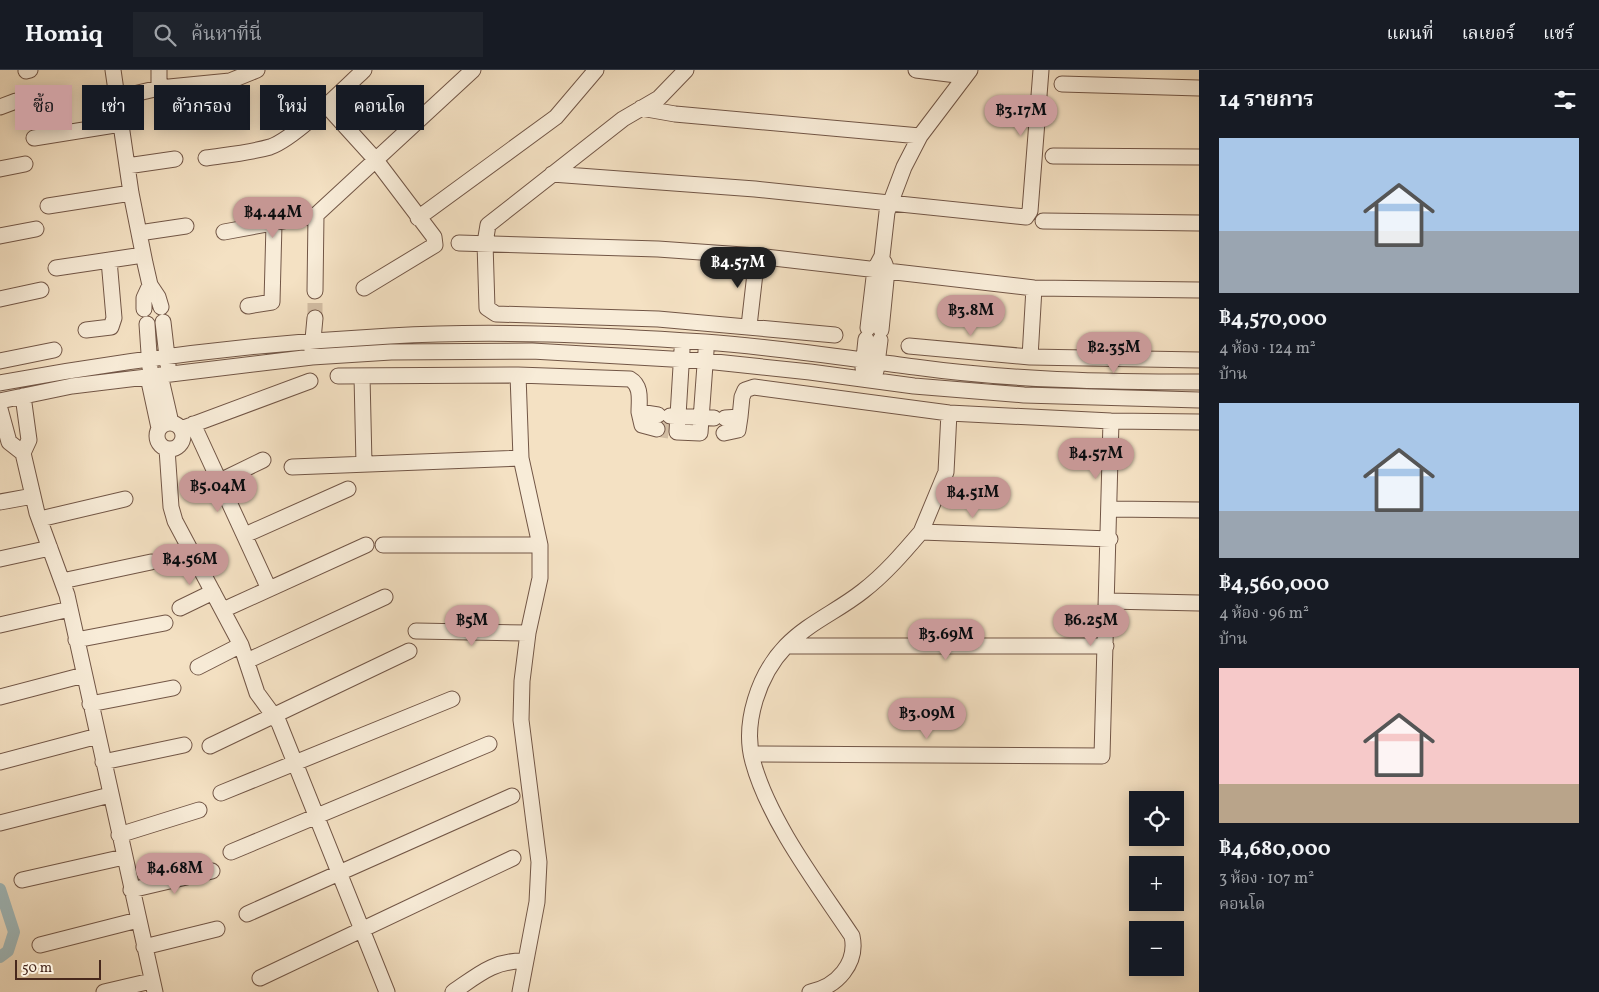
<!DOCTYPE html>
<html lang="th">
<head>
<meta charset="utf-8">
<style>
  body { margin:0; font-family:Vollkorn,"Noto Serif Thai",serif; background:#20242c; color:#f1f3f6; height:100vh; display:flex; flex-direction:column; font-size:19px; white-space:nowrap }
  * { box-sizing:border-box; margin:0 }
  p { font-size:16px; color:#9ea1a6 }
  .icon { flex:none; width:28px; height:28px; fill:none; stroke:currentColor; stroke-width:2; stroke-linecap:round; stroke-linejoin:round }
  .map { position:relative; flex:1; overflow:hidden }
  .details { display:flex; flex-direction:column; background:#171b24; width:400px }
  .details>* { flex:none }
  .guide { position:absolute; left:15px; top:15px; width:475px; height:45px; display:flex; gap:10px }
  .controls { position:absolute; left:1129px; top:721px; display:grid; gap:10px }
  .controls a { display:grid; place-items:center; width:55px; height:55px; border-radius:0px; background:#171b24; box-shadow:0 2px 12px #0003; font-size:25px }
  .scale { position:absolute; left:15px; bottom:12px; width:86px; box-sizing:border-box; padding-left:5px; border:2px solid #47281c; border-top:0; font-size:14px; line-height:18px; white-space:nowrap; color:#47281c; -webkit-text-stroke:4px #f8ecd8; paint-order:stroke }
  .price { position:absolute; translate:-50% -42px; padding:0 11px; border-radius:18px; background:#c59692; color:#111; font-size:16px; line-height:32px; filter:drop-shadow(0 1px 2px #0008) }
  .price::after { content:''; position:absolute; left:50%; top:30px; width:15px; height:11px; margin-left:-8px; background:inherit; clip-path:polygon(0 0,100% 0,50% 100%) }
  .price.on { background:#222; color:#fff }
  ul { padding:0; list-style:none }
  li { display:grid; align-content:center; gap:10px; height:265px; padding:0 20px }
  li span { display:grid; place-items:center; height:155px; border-radius:0px; color:#555 }
  li>.icon { margin-inline-start:auto }
  span .icon { width:90px; height:90px; fill:#fffc; stroke-width:1 }
  li b { font-size:21px }
  h2 { display:flex; justify-content:space-between; align-items:center; height:60px; padding:0 20px; font-size:21px }
  .tag { padding:0 18px; border-radius:0px; background:#171b24; box-shadow:0 2px 12px #0003; font-size:18px; line-height:45px }
  .tag.on { background:#c59692; color:#111 }
  header { display:flex; align-items:center; gap:30px; box-sizing:border-box; height:70px; padding:0 25px; background:#171b24; border-bottom:1px solid #363941 }
  header strong { font-size:24px }
  nav { display:flex; gap:28px; margin-inline-start:auto; font-size:18px }
  .search { width:350px; height:45px; background:#20242c; display:flex; align-items:center; gap:12px; box-sizing:border-box; padding:0 18px; border-radius:0px; color:#9ea1a6; font-size:19px }
  main { display:flex; flex:1; min-height:0 }
  .map>svg:first-child { display:block }
  .lines { fill:none; stroke-linecap:round; stroke-linejoin:round }
  .canal { stroke:#a0bbbe; stroke-width:12 }
  .minor-tunnel { stroke:#d1bca2; stroke-width:15; stroke-dasharray:15 8; stroke-linecap:butt }
  .minor-casing { stroke:#725646; stroke-width:17 }
  .minor { stroke:#f8ecd8; stroke-width:15 }
</style>
</head>
<body>
<header>
<strong>Homiq</strong>
<div class="search"><svg class="icon" aria-label="search" viewBox="0 0 24 24"><circle cx="10" cy="10" r="6"/><path d="M15 15l6 6"/></svg>ค้นหาที่นี่</div>
<nav><a>แผนที่</a><a>เลเยอร์</a><a>แชร์</a></nav>
</header>
<main>
<div class="map">
<svg width="1199" height="922" viewBox="0 0 1199 922">
  <rect width="100%" height="100%" fill="#f4e1c3"/>
  <filter id="stains"><feTurbulence type="fractalNoise" baseFrequency=".004" numOctaves="4"/><feColorMatrix values="0 0 0 0 .2 0 0 0 0 .09 0 0 0 0 .02 0 0 0 .5 -.17"/></filter>
  <radialGradient id="worn" r=".72"><stop offset=".6" stop-color="#630" stop-opacity="0"/><stop offset="1" stop-color="#630" stop-opacity=".3"/></radialGradient>
  <g class="lines">
    <path class="canal" d="M0,819l14,43 -6,19 -8,6"/>
    <path class="minor-tunnel" d="M315,248v-27
      M657,359l12,2"/>
    <g class="minor-casing">
      <path id="minor" d="M113,0l18,123 14,70 5,22 8,12 3,10
        M159,0v18
        M686,0l-27,28 -36,21 -135,106 -3,18 2,65 9,6 162,5 177,16
        M916,0l49,6
        M26,1l4,-1
        M1062,14l137,4
        M117,28l42,-10 71,-7 27,-11
        M326,35l49,54 59,78 1,8 -71,43
        M0,37l16,-6
        M641,38l34,6 245,22
        M34,68l87,-14
        M1053,86l146,1
        M206,88c20,-3 43,-5 64,-11 24,-8 74,-58 94,-77
        M127,96l48,-7
        M0,99l25,-5
        M552,104l203,15 271,28 4,-6 11,-141
        M48,136l83,-13
        M418,148l138,-101 40,-47
        M1043,151l156,2
        M224,162l92,-17
        M139,163l47,-7
        M0,166l36,-7
        M459,173l199,6 99,7 277,32 165,2
        M56,198l87,-13
        M315,221l1,-76 157,-145
        M0,229l41,-9
        M248,236l24,-4 2,-78
        M144,239v-11l6,-13
        M163,252l5,43
        M147,254l3,44
        M749,256l8,-70
        M868,258l7,-59 7,-13 5,-44 17,-45 16,-31 50,-66
        M86,260l25,-3 3,-9 -5,-58
        M881,260l6,-60 -3,-8
        M909,276l121,11 169,3
        M312,280l3,-32
        M682,280l-5,82 23,1 6,-82
        M1030,287l4,-69
        M0,291l54,-11
        M863,298l3,-29
        M876,301l4,-31
        M160,305l11,48
        M338,306l180,-1
        M362,306l2,88
        M148,307l11,51
        M0,313c129,-24 259,-40 390,-47 105,-6 211,-1 315,6 70,5 140,16 210,25 94,13 189,15 284,15
        M0,331l72,-15 240,-29 79,-5 141,-1 174,10 104,11 104,14 110,9 175,5
        M0,339l9,33 14,11 6,-13 -6,-44
        M949,343l-3,59 -25,60 189,7
        M670,346l44,2
        M740,347l2,-20 3,-7 9,-3 195,26 162,8 88,1
        M157 366a13 13 0 1 1 26 0a13 13 0 1 1-26 0Z
        M193,354l76,165
        M181,359l129,-48
        M657,359l-15,-4 -3,-13 19,3
        M724,363l14,-3 2,-13 -15,1
        M167,379l4,58 4,14 66,124 16,48 22,30 108,269
        M23,383l14,60 30,82 88,397
        M292,397l229,-9
        M220,411l43,-21
        M0,432l33,-6
        M1110,439l89,1
        M40,449l85,-20
        M245,465l103,-46
        M383,475h157
        M0,489l50,-11
        M62,511l89,-19
        M1108,531l91,2
        M180,538l33,-16
        M223,540l143,-65
        M0,555l70,-16
        M416,561l112,2
        M76,570l89,-17
        M786,576h320
        M247,591l138,-64
        M198,597l43,-22
        M0,627l84,-22
        M90,634l83,-16
        M210,676l199,-95
        M752,684l350,2 9,-335
        M0,692l98,-26
        M103,692l81,-17
        M221,723l231,-94
        M0,753l110,-28
        M119,765l80,-25
        M231,782l258,-108
        M22,810l102,-23
        M131,820l81,-19
        M247,844l265,-118
        M40,875l98,-25
        M144,877l73,-18
        M260,908l253,-120
        M104,922l47,-11
        M453,922c25,-17 41,-32 72,-31
        M520,922l17,-90 2,-40 -18,-142 1,-39 6,-48 12,-55v-33l-19,-87 -3,-83 112,4c12,7 9,21 9,33
        M810,922c27,-5 48,-29 42,-56 -34,-51 -83,-115 -99,-174 -11,-39 6,-88 33,-116 22,-23 52,-35 77,-55 22,-17 40,-38 58,-59"/>
    </g>
    <use href="#minor" class="minor"/>
  </g>
  <rect width="100%" height="100%" filter="url(#stains)"/>
  <rect width="100%" height="100%" fill="url(#worn)"/>
</svg>
<div class="controls">
<a><svg class="icon" aria-label="locate" viewBox="0 0 24 24"><circle cx="12" cy="12" r="6"/><path d="M12 2v4M12 18v4M2 12h4M18 12h4"/></svg></a>
<a>+</a>
<a>−</a>
</div>
<div class="scale">50 m</div>
<b class="price" style="left:1021px;top:67px">฿3.17M</b>
<b class="price" style="left:273px;top:169px">฿4.44M</b>
<b class="price on" style="left:738px;top:219px">฿4.57M</b>
<b class="price" style="left:971px;top:267px">฿3.8M</b>
<b class="price" style="left:1114px;top:304px">฿2.35M</b>
<b class="price" style="left:1096px;top:410px">฿4.57M</b>
<b class="price" style="left:218px;top:443px">฿5.04M</b>
<b class="price" style="left:973px;top:449px">฿4.51M</b>
<b class="price" style="left:190px;top:516px">฿4.56M</b>
<b class="price" style="left:472px;top:577px">฿5M</b>
<b class="price" style="left:1091px;top:577px">฿6.25M</b>
<b class="price" style="left:946px;top:591px">฿3.69M</b>
<b class="price" style="left:927px;top:670px">฿3.09M</b>
<b class="price" style="left:175px;top:825px">฿4.68M</b>
<div class="guide">
<a class="tag on">ซื้อ</a>
<a class="tag">เช่า</a>
<a class="tag">ตัวกรอง</a>
<a class="tag">ใหม่</a>
<a class="tag">คอนโด</a>
</div>
</div>
<section class="details">
<h2>14 รายการ<svg class="icon" aria-label="filters" viewBox="0 0 24 24"><path d="M4 7h16M4 17h16"/><circle cx="9" cy="7" r="2"/><circle cx="15" cy="17" r="2"/></svg></h2>
<ul>
<li><span style="background:linear-gradient(#a9c7e8 60%,#9aa5b1 0)"><svg class="icon" aria-label="home" viewBox="0 0 24 24"><path d="M3 11l9-7 9 7M6 9v11h12V9"/></svg></span><div><b>฿4,570,000</b><p>4 ห้อง · 124 m²</p><p>บ้าน</p></div></li>
<li><span style="background:linear-gradient(#a9c7e8 70%,#9aa5b1 0)"><svg class="icon" aria-label="home" viewBox="0 0 24 24"><path d="M3 11l9-7 9 7M6 9v11h12V9"/></svg></span><div><b>฿4,560,000</b><p>4 ห้อง · 96 m²</p><p>บ้าน</p></div></li>
<li><span style="background:linear-gradient(#f6c9c9 75%,#b9a48a 0)"><svg class="icon" aria-label="home" viewBox="0 0 24 24"><path d="M3 11l9-7 9 7M6 9v11h12V9"/></svg></span><div><b>฿4,680,000</b><p>3 ห้อง · 107 m²</p><p>คอนโด</p></div></li>
</ul>
</section>
</main>
</body>
</html>
